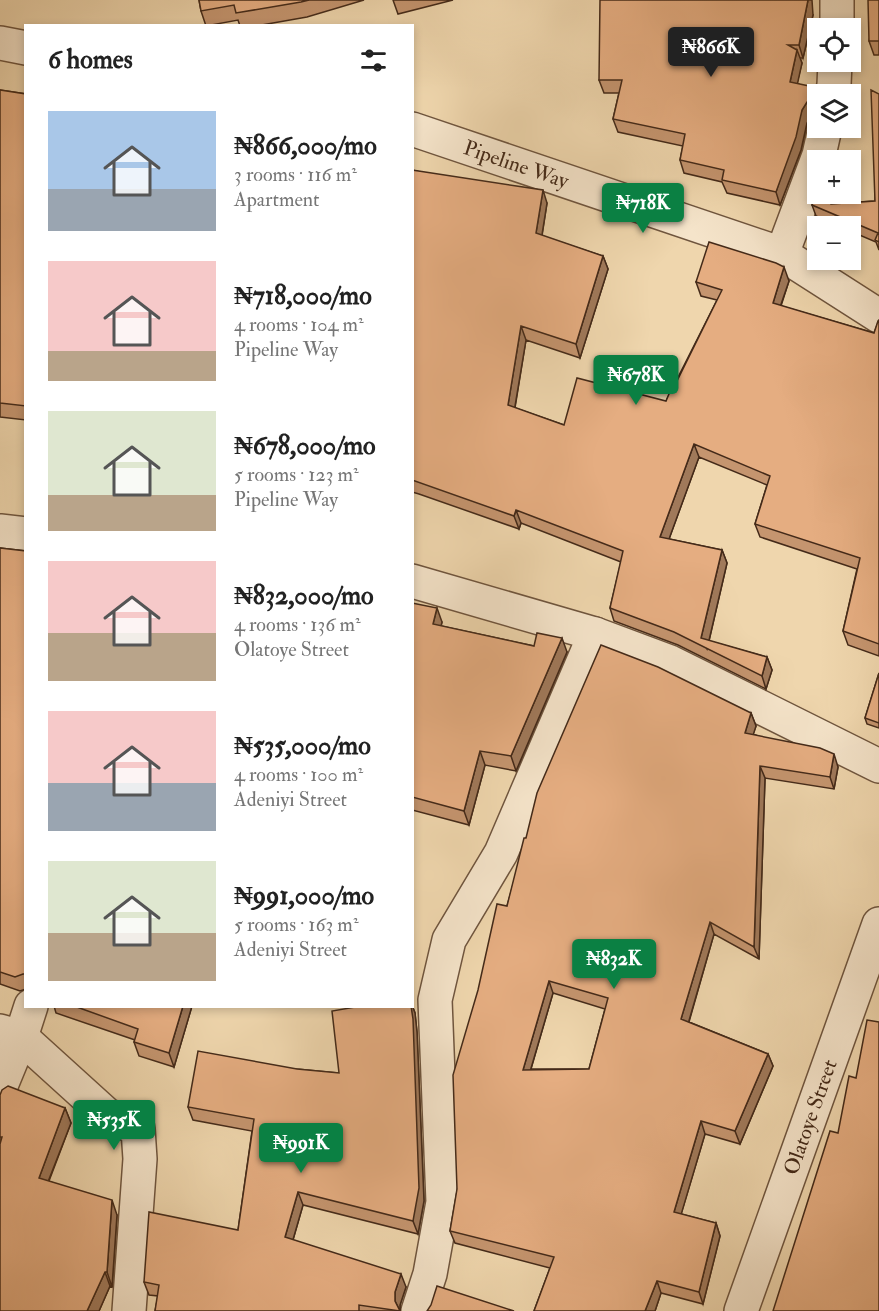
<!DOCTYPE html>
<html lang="en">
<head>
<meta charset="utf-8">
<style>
  body { margin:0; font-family:"IM FELL Double Pica",serif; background:#f2f2f2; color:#222; height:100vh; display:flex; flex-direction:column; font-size:22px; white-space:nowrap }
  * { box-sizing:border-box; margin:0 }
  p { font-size:20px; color:#767676 }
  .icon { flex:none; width:33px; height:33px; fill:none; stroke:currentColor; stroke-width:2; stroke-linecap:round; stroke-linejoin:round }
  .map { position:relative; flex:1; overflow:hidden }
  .drawer { position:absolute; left:24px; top:24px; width:390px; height:984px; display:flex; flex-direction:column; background:#fff; border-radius:0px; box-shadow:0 3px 9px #0003 }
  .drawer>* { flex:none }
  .tools { position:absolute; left:807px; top:18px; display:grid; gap:12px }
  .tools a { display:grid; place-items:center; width:54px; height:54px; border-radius:0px; background:#fff; box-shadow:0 3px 9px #0003; font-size:30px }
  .price { position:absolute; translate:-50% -51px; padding:0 14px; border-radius:6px; background:#0b8043; color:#fff; font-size:20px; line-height:39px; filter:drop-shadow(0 2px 3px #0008) }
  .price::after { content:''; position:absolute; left:50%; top:36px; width:18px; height:14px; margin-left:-9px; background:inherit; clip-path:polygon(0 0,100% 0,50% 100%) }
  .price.active { background:#222; color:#fff }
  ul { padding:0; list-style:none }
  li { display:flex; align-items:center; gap:18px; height:150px; padding:0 24px }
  li span { display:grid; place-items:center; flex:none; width:168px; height:120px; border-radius:0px; color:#555 }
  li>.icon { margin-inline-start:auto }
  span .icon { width:72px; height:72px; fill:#fffc; stroke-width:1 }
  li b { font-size:26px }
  h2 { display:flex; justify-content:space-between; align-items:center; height:72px; padding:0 24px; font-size:26px }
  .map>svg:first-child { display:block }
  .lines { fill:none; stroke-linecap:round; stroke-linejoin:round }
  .street-casing { stroke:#6f553e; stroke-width:36 }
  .street { stroke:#f5e4ca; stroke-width:33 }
  .wall { fill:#c5956f; stroke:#442a19; stroke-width:1.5; fill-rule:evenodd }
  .shaded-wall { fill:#a0795a; stroke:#442a19; stroke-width:1.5 }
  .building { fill:#e5ad81; stroke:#442a19; stroke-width:1.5; fill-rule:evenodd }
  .labels { text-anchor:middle; stroke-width:6; stroke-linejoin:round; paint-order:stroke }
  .street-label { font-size:21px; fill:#442a19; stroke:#f5e4ca }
</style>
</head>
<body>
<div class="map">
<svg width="879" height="1311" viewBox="0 0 879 1311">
  <rect width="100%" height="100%" fill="#efd6ad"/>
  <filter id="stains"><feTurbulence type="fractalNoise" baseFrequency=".00333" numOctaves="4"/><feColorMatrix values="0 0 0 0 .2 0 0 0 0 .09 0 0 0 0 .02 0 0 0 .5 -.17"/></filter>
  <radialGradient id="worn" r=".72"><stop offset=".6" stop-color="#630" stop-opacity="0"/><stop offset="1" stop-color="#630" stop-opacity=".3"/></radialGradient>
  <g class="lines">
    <g class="street-casing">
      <g id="street">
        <path d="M837,28v-28"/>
        <path d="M0,43l26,5"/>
        <path d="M832,94l2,-9 1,-23"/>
        <path id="s1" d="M412,129l370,125 97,62"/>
        <path d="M782,254l37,-99 6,-27"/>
        <path d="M0,531l26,3"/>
        <path d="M412,581l183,53 75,28 209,104"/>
        <path d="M0,1031l21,6 86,78 31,14 2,30 -11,152"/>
        <path d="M0,1088l21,-51 10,-31"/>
        <path d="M418,1311l12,-37 13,-72 -8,-202 14,-60 52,-87 94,-219"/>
        <path id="s2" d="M741,1311l138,-387"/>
      </g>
    </g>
    <use href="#street" class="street"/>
  </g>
  <path class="wall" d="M199,0h165l-57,17 -51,9h-16l-2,-6 -32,6 -5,-15z
    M393,0h60l-55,14z
    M879,0v55h-5l-5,-14z
    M813,15l-10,43h-3l2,5 -5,20 21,13v15l-6,4 -5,8 -6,27 -21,55 -53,-12 -5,-11 -38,-9 -4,-13 3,-14 -65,-14 -5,-13 6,-26h-15l-5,-13z
    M0,90l26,4v326l-26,-3z
    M879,94v156l-3,-8 -26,-11v-5h-10l-24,-10 -4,-11 63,-4z
    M412,170l135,33 -5,33 61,20 5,13 -28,89 -54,-18 -11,68 49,17 102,-24 51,-101 -16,-4 -5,-14 93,-1 -8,25 93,27 5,-13v336l-31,-11 -5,-14 14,-62 -97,-32 -5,-13 12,-39 -68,-28 -30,82 53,11 5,13 -18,78 58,16 5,13 -6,19 -88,-44 -64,-24 -4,-13 11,-46 -100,-39 -2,6 -100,-35 -7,-2z
    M0,548l26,3v438l-6,2 -20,-7z
    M412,603l30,19 -1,4 93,20 33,6 -51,119 -31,-6 -16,60 -57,-15z
    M879,673v55l-12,-4 -2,-6z
    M751,713l5,13 -3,8 85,33 -4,22 -69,-11 -6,181 -45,-25 -25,88 79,32 5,12 -33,78 -35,-10 -24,80 35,9 4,13 -17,68 -42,-11 -6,18h-121l16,-43 -95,-25 -5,-12 57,-325 19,-68zM553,993l52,16 -16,60h-58z
    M412,1005l3,8 2,19 7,169 -6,33 -115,-29 -10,35 113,47 -6,18v6h-245l3,-15 -9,-1 -5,-13 94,-52 14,-99 -59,-11 -5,-13 109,-38 42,4 73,-67z
    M54,1006h138l-18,61 -35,-11 -5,-14 1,-2 -79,-27z
    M0,1095l65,13 6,15 -22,58 68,34 -5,72 -2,-1 -11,25h-99z"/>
  <path class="shaded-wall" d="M808,0h4l1,15 -10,43 -4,-13z
    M797,50l5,13 -7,32 -5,-13z
    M814,97l4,10v4l-6,4 -5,8 -6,27 -21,55 -4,-13 26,-82 5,-8z
    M543,190l4,13 -7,44 -4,-14z
    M830,194h3l2,21 -4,-11z
    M603,256l5,13 -28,89 -4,-14z
    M784,267l5,14 -12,35 -4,-13z
    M521,326l5,14 -13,78 -5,-13z
    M694,444l5,13 -34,93 -5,-13z
    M516,510l5,13 -2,6 -5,-13z
    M722,550l5,13 -20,86 -6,-11z
    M437,608l5,14 -4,16 -5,-14z
    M562,638l5,14 -51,119 -5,-15z
    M767,657l5,13 -6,19 -4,-13z
    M751,713l5,13 -6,19 -5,-12z
    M480,751l5,14 -16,60 -5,-14z
    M834,754l4,13 -4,22 -4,-12z
    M760,766l5,12 -6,181 -5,-12z
    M710,922l4,12 -28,97 -5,-12z
    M549,981l4,12 -26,89 -4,-12z
    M412,1005l3,8 2,19 7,169 -6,33 -5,-13 -2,-215h1z
    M183,1006h9l-18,61 -5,-14z
    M768,1054l5,12 -33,78 -5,-13z
    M65,1108l6,15 -27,69 -5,-14z
    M701,1121l4,13 -27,91 -4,-13z
    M298,1192l5,13 -13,45 -5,-13z
    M112,1200l5,15 -5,72 -5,-15z
    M716,1223l4,13 -17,68 -4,-12z
    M105,1272l5,14 -11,25h-12z
    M401,1274l5,13 -6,18v6l-5,-10v-9z
    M657,1281l4,12 -6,18h-10z"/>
  <path class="building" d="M199,0h110l-8,2 -65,11 -2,-8 -33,6z
    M600,0h208l-9,45h-11l9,5 -7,32 19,4 5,8 4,3h-4l-7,5 -5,8 -6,27 -20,55 -54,-12 2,-10 -44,-10 5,-26 -72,-15 9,-39h-23z
    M868,0h11v41h-10z
    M0,90l26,4v312l-26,-3z
    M871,90l8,4v148l-4,-2 3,-7 -66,-28 6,-15v4h12l1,10 44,-3z
    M412,170l131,20 -7,43 67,23 -27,88 -55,-18 -13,79 56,20 13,-47 89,23 8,-19 2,1 46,-93 -26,-8 13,-40 67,21 8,4 -11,36 101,30 4,-12 1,-1v324l-36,-13 17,-73 -105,-34 15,-48 -76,-32 -34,93 62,13 -21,88 66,19 -5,19 -88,-44 -64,-24 13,-57 -107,-41 -2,6 -102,-36z
    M0,548l26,3v423h-3l-8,3 -15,-5z
    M412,603l25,5 -4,16 101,22 3,-13 25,5 -51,118 -31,-5 -16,60 -52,-14z
    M601,645l57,22 93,46 -6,20 75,15 14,6 -4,23 -70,-11 -6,181 -44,-25 -29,97 87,35 -33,77 -34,-10 -27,91 42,11 -17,69 -42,-11 -12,30h-111l20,-54 -104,-26 7,-42 -4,-114 25,-85 19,-86 10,2 17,-68h2l11,-45zM549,981l59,17 -19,71 -66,1z
    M879,673v50l-14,-5z
    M74,1006h109l-14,47 -35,-11 4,-13z
    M361,1006h50l2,13 6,169 -6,33 -115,-29 -13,45 116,37 -6,18v9l5,10 -41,-6v6h-204l4,-26 -15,-3 5,-70 89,18 16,-111 -66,-12 10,-56 99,18 42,4 -7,-62z
    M867,1020l12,2v289h-106l57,-180 8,2 11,-57 7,2z
    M8,1086l57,22 -26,70 73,22 -5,72h-2l-18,39h-87v-167l2,-7h-2v-42l2,-5z
    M437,1286l77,25h-87l4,-6z"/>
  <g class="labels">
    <g class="street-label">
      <text dy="7" stroke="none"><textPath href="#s1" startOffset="110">Pipeline Way</textPath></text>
      <text dy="7" stroke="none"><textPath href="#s2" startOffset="206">Olatoye Street</textPath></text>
    </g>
  </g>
  <rect width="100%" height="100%" filter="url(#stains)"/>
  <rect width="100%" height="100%" fill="url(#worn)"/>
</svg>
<div class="tools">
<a><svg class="icon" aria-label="locate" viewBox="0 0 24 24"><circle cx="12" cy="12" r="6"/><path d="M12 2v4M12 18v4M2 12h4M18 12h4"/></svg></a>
<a><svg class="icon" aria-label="layers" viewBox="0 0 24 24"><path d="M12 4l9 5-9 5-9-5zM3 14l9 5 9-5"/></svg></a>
<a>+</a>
<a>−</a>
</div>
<b class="price active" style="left:711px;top:78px">₦866K</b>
<b class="price" style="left:643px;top:234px">₦718K</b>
<b class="price" style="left:636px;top:406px">₦678K</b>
<b class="price" style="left:614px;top:990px">₦832K</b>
<b class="price" style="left:114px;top:1151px">₦535K</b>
<b class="price" style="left:301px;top:1174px">₦991K</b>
<section class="drawer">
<h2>6 homes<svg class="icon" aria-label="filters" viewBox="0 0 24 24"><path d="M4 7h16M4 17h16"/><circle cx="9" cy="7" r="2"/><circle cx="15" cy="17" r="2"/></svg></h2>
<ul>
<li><span style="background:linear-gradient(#a9c7e8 65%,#9aa5b1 0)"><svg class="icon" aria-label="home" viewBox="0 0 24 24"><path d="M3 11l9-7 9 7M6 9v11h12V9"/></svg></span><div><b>₦866,000/mo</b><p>3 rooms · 116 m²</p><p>Apartment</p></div></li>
<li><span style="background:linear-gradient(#f6c9c9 75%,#b9a48a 0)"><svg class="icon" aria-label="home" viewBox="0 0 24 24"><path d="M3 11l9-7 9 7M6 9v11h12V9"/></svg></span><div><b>₦718,000/mo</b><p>4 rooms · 104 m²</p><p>Pipeline Way</p></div></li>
<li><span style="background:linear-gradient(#dfe7d0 70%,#b9a48a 0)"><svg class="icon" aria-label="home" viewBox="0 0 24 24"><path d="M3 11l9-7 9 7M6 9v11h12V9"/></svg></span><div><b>₦678,000/mo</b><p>5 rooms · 123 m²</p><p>Pipeline Way</p></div></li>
<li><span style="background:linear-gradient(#f6c9c9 60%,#b9a48a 0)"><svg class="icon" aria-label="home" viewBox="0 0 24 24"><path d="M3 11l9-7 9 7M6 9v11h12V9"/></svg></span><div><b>₦832,000/mo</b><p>4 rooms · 136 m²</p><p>Olatoye Street</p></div></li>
<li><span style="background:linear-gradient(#f6c9c9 60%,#9aa5b1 0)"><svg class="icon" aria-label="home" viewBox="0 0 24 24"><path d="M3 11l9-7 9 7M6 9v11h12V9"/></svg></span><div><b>₦535,000/mo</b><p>4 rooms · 100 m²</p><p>Adeniyi Street</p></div></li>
<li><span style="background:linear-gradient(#dfe7d0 60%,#b9a48a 0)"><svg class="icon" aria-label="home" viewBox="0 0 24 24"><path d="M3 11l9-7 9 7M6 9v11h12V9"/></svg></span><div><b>₦991,000/mo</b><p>5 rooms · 163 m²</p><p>Adeniyi Street</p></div></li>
</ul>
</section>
</div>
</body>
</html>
